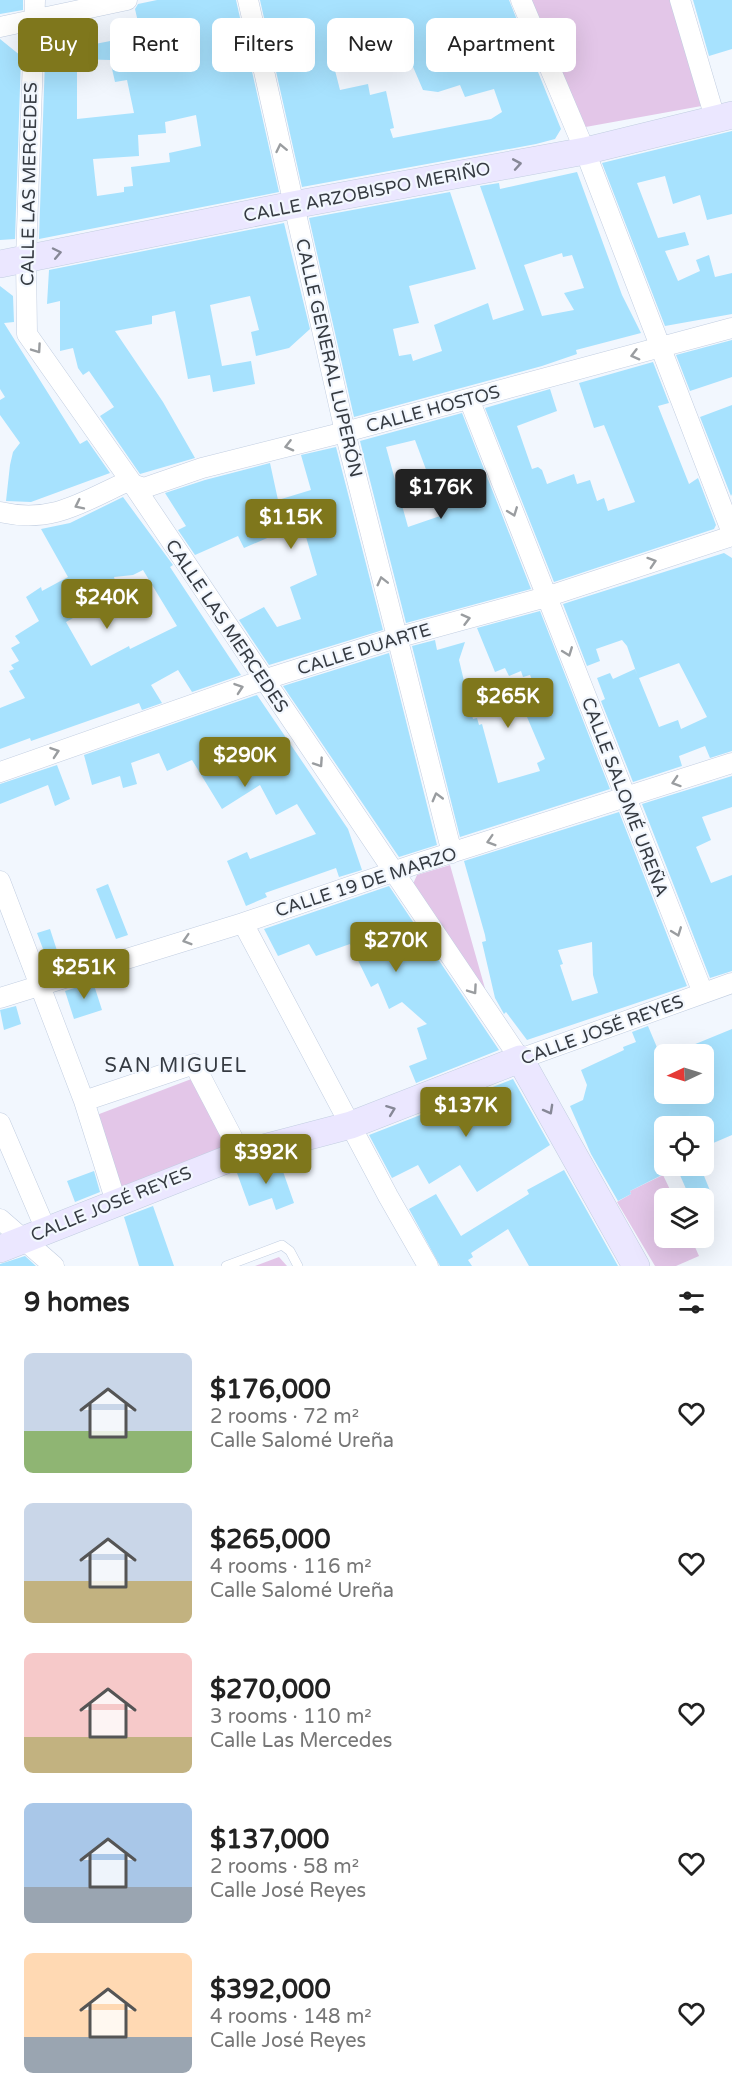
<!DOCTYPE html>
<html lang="en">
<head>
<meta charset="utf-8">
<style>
  body { margin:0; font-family:"Varela Round",sans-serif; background:#f2f2f2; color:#222; height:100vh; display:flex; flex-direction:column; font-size:22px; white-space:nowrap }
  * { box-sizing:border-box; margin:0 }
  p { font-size:20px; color:#767676 }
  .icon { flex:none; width:33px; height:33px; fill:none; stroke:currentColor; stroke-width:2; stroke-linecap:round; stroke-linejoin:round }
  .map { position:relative; height:1266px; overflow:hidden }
  .details { display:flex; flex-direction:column; background:#fff; flex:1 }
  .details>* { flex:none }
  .hud { position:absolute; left:18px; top:18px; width:696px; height:54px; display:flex; gap:12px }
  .needle { width:39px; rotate:266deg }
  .controls { position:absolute; left:654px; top:1044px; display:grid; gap:12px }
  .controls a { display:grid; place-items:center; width:60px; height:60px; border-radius:9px; background:#fff; box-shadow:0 6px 24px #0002; font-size:30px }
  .price { position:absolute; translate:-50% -51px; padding:0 14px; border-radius:6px; background:#7f771c; color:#fff; font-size:20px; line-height:39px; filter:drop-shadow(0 2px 3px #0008) }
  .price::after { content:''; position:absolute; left:50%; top:36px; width:18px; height:14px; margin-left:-9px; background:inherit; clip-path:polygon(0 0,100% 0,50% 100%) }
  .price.active { background:#222; color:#fff }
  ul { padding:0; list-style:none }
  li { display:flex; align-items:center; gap:18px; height:150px; padding:0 24px }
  li span { display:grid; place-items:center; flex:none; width:168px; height:120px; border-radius:9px; color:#555 }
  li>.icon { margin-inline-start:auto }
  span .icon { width:72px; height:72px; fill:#fffc; stroke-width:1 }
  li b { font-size:26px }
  h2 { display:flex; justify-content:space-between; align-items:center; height:72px; padding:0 24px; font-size:26px }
  .tag { padding:0 21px; border-radius:9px; background:#fff; box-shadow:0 6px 24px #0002; font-size:21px; line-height:54px }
  .tag.active { background:#7f771c; color:#fff }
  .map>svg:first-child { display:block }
  .green { fill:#e3c6e8 }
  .building { fill:#a7e2fe; fill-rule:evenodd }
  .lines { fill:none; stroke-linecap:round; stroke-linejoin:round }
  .lane-casing { stroke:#c2cee1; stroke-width:10 }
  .street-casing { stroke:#c2cee1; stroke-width:21 }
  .secondary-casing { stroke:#c2cee1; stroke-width:28 }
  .lane { stroke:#fff; stroke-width:9 }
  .street { stroke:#fff; stroke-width:20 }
  .secondary { stroke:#ebe7ff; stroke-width:27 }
  .oneway { stroke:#9a9da0 }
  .oneway2 { stroke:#878897 }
  .labels { text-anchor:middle; stroke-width:4.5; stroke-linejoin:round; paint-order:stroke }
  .street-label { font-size:18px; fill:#363b42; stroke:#f2f7fe }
  .neighbourhood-label { font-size:20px; letter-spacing:1.5px; fill:#363b42; stroke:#f2f7fe }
</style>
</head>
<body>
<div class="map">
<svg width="732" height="1266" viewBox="0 0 732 1266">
  <rect width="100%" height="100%" fill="#f2f7fe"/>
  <path class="green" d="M530,0h160l28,103 -138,25z
    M450,865l36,127 -73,-108 4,-9z
    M194,1078l33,69 -108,46 -25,-77z
    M663,1175l11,23h-10v40h27l8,18 -23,10h-21l-38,-64 14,-8 -1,-3z
    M279,1257l8,9h-32z"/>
  <path class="building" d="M0,0h23v10l-23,4z
    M157,0h79l43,192 -240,47 7,-210 35,-7 1,15 11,-1 2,8 46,-9 -6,-26 3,-5zM77,59l33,1 5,22 12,-2 7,33 -57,6zM196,115l5,31 -32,7 1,9 -39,5 2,19 -9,1v5l-27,4 -4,-37 46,-3 -1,-21 28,-2 -1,-11z
    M260,0h249l52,129 -6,10 -19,5 -234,43zM395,25l28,65 15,2 22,-7 5,12 29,-8 8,23 -11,7 -98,19 -3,-9 4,-1 -8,-37 -16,4 -2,-11 -28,6 -13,-51 30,-9 2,5z
    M693,0h39v49l-23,7z
    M0,39l21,17 -6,183 -15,1z
    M732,131v83l-25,6 -7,-25 -27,9 -8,-28 -28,7 21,55 27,-6 4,13 -24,6 13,30 22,-10 -4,-11 13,-5 6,22 17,-4v41l-67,12 -63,-163z
    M577,172l45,123 19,38 -65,17 1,4 -35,12 -188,51 -45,-199 141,-26 26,77 -67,17 10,37 -26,6 6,27 12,-2 2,7 29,-10 -8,-26 54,-22 5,17 31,-10 -44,-124 19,-3 1,6zM562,253l1,4 9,-2 12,33 -20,5 10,17 -32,6 -18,-51z
    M284,223l26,106 -21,19 -33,8 -5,-24 8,-2 -9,-34 -40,9 12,61 29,-5 4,23 -42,8 -3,-17 -22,4 -13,-68 -23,5v8l-37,7 48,71 32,56 -55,16 -40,-58 14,-9 -25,-36 -6,4 -5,-7 -5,-20 -13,3v-50l-13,3 2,-34z
    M0,286l13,10 1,26 -10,1 76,121 7,-4 23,33 -79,29 -25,-1 4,-36 3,-13 7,-9 -20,-28v-15l5,-3 -5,-8z
    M732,340v37l-42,14 -14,-36z
    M653,362l16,41 -11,3 31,78 9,-6 18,47 -2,4 -160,53 -69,-174 65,-19 7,22 -40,15 15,43 6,-2 4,3 5,14 27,-10 3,10 13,-4 7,21 7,-3 4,13 27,-9 -31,-77 -10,3 -15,-45z
    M732,405v89l-1,2 -31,-79z
    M462,413l69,176 -125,34 -46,-182zM415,440l28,75 -35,12 -22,-80z
    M336,447l47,183 -114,35 -30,-45 25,-13 13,20 24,-8 -11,-32 27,-12 -15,-52 -58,25 -6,-12 -43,19 -17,-25 8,-4 -21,-33 40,-13 65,-17 8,37 33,-10 -10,-35z
    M123,497l50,68 -3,2 71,108 -49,17 -14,-22 -27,15 11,18 -20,7 -3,-7 -108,38 -1,-3 -30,11v-41l25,-10 -16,-27 5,-2 -3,-4 8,-4 -8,-13 9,-5 -5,-7 24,-15 -13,-24 15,-10 1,4 26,-14 -27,-48 29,-6zM143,570l34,56 -47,23 -1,-3 -38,20 -25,-44 52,-30 -4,-15 19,-2z
    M724,553l8,5v193l-22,7 -5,-12 -26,10 3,10 -49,16 -32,-81 4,-2 -8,-21 13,-5 3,6 22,-10 3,8 -11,-31 -5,-6 -26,9 4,12 -13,5 -24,-62zM679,663l28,54 -26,12 -3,-9 -19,7 -20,-49z
    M540,611l70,178 -150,48 -48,-191 23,-6 2,10 28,-8 -6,18 14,59 4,-1 2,7 3,-1 16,59 42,-12 -3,-8 8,-4 -18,-42 21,-9 -10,-23 -3,2 -5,-12 -7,2 -2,-6 -12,5 -4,-8 -10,4 -18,-44z
    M389,653l48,192 -38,12 -116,-171z
    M257,695l91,134 14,41 -23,7 -3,-9 -71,25 2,4 -21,9 -19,-45 20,-9 3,7 66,-25 -19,-30 -21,11 -16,-30 -38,24 -30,-49 -25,11 -8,-18 -28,10 6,21 -14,4 -3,-12 -28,9 -8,-30z
    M57,765l13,34 -15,7 -7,-21 -48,19v-20z
    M732,776v31l-30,10 9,23 -15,7 15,36 21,-8v96l-22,7 -68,-174z
    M619,812l68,174 -160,54 -21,-28 -2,2 -9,-16 -13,-56 4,-1 -1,-6 -21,-74zM592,942l1,33 5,18 -26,8 -12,-36 3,-1 -5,-14z
    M108,884l20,51 -12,4 -20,-50z
    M389,886l110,164 -83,33 -7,-17 18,-7 -10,-31 10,-4 -25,-22 -13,7 -11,-26 -7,4 -21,-43 -34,12 -7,-12 -31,12 -14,-27z
    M50,929l12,37 -11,4 -14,-37z
    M93,982l9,28 -28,9 -9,-28z
    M16,1006l5,18 -17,6 -4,-20z
    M648,1026l16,38v30h40v-40h-33l61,-25v106l-28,12v-21h-40v48l-34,17 1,3 -13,7 -27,-47 -21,-48 13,-6 4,-15 -6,-15 43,-20 -1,-3 13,-5 -4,-10z
    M513,1079l37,66 -73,47 -17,-27 -31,19 -11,-19 -26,13 -23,-43z
    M279,1160l15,43 -18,7 -4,-12 -23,8 -12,-33z
    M676,1166h24l13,32h-23z
    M564,1170l54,96h-89l-21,-37 -37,24 2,4 -5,3 4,6h-32l-31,-57 27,-15 25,42 68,-42 -2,-4z
    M94,1171l6,21 -25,10 -8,-21z
    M153,1206l21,60h-35l-15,-49z
    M25,1256l11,10h-36v-2z"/>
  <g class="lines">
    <g class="lane-casing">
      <path id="lane" d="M226,1266l56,-21 8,6 8,15"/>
    </g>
    <g class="street-casing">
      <path id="street" d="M35,0l-9,259 1,75 105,149 388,576 212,-76
        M248,0l97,432 107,421
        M521,0l64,151 147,382
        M680,0l35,118
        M0,27l127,-27
        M469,399l234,594
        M0,512c51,12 81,-9 126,-30l18,6 58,-20 143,-36 387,-104
        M0,772l263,-92 133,-42 150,-41 186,-61
        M0,881l84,220 32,101
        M243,923l145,273 40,70
        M0,998l243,-75 173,-59 316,-101
        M84,1101l110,-37 47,90
        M0,1123l46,107
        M0,1219l54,47"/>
    </g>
    <g class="secondary-casing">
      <path id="secondary" d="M0,264l293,-59 292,-54 147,-36
        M0,1249l241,-95 110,-29 169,-66 116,207"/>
    </g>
    <use href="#lane" class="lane"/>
    <use href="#street" class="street"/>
    <use href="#secondary" class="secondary"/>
  </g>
  <defs><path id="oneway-chevron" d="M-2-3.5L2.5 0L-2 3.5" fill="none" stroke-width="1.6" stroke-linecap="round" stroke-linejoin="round" transform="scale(1.5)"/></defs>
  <g class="oneway">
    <use href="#oneway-chevron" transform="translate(281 148) rotate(-102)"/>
    <use href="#oneway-chevron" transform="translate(37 349) rotate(55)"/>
    <use href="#oneway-chevron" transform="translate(635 355) rotate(165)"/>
    <use href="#oneway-chevron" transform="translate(289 446) rotate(166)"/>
    <use href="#oneway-chevron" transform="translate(79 505) rotate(154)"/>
    <use href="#oneway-chevron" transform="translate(513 512) rotate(69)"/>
    <use href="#oneway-chevron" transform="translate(652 562) rotate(-18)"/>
    <use href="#oneway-chevron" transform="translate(382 581) rotate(-104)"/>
    <use href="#oneway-chevron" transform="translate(466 619) rotate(-15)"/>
    <use href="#oneway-chevron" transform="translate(568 652) rotate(69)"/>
    <use href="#oneway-chevron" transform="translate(239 688) rotate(-19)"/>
    <use href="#oneway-chevron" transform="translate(55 752) rotate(-19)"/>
    <use href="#oneway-chevron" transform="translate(319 763) rotate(56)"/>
    <use href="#oneway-chevron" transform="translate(676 782) rotate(162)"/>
    <use href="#oneway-chevron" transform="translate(437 797) rotate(-105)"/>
    <use href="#oneway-chevron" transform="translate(491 841) rotate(163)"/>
    <use href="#oneway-chevron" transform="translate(677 932) rotate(69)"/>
    <use href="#oneway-chevron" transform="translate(187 940) rotate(163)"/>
    <use href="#oneway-chevron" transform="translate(473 990) rotate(55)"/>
  </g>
  <g class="oneway2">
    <use href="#oneway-chevron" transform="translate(517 164) rotate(-10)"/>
    <use href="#oneway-chevron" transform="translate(57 253) rotate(-12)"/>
    <use href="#oneway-chevron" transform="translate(391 1110) rotate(-21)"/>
    <use href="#oneway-chevron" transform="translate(549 1110) rotate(61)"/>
  </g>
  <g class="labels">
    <g class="street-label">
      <text transform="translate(29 184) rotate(-89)" y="6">CALLE LAS MERCEDES</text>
      <text transform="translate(367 192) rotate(-11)" y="6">CALLE ARZOBISPO MERIÑO</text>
      <text transform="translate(329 358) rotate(77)" y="6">CALLE GENERAL LUPERÓN</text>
      <text transform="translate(433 409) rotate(-15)" y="6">CALLE HOSTOS</text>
      <text transform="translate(227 626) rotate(56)" y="6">CALLE LAS MERCEDES</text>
      <text transform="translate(364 649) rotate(-17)" y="6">CALLE DUARTE</text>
      <text transform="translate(625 797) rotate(69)" y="6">CALLE SALOMÉ UREÑA</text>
      <text transform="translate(366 882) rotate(-18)" y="6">CALLE 19 DE MARZO</text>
      <text transform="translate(602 1030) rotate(-20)" y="6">CALLE JOSÉ REYES</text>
      <text transform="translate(111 1204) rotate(-22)" y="6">CALLE JOSÉ REYES</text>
    </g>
    <g class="neighbourhood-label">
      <text x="176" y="1072">SAN MIGUEL</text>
    </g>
  </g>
</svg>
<div class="controls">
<a><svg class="needle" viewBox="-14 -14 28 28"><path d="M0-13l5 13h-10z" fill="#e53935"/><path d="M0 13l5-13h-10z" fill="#767676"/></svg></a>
<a><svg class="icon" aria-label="locate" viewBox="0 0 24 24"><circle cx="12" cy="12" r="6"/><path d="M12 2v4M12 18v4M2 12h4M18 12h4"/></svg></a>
<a><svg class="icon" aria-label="layers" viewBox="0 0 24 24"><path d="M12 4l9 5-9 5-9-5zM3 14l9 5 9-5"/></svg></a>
</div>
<b class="price active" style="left:441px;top:520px">$176K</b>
<b class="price" style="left:291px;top:550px">$115K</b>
<b class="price" style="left:107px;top:630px">$240K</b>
<b class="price" style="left:508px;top:729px">$265K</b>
<b class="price" style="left:245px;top:788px">$290K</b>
<b class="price" style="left:396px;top:973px">$270K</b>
<b class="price" style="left:84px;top:1000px">$251K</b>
<b class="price" style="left:466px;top:1138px">$137K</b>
<b class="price" style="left:266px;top:1185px">$392K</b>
<div class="hud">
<a class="tag active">Buy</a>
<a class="tag">Rent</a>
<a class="tag">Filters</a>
<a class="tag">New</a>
<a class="tag">Apartment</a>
</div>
</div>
<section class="details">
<h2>9 homes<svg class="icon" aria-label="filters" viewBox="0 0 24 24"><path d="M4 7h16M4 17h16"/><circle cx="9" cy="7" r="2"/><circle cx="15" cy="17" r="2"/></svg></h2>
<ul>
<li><span style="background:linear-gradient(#c9d6e8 65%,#8fb573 0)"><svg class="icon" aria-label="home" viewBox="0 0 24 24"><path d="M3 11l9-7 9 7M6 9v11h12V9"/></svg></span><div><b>$176,000</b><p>2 rooms · 72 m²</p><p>Calle Salomé Ureña</p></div><svg class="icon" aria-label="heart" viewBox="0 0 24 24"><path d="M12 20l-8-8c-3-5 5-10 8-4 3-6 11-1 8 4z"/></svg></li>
<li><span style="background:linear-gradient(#c9d6e8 65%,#c2b280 0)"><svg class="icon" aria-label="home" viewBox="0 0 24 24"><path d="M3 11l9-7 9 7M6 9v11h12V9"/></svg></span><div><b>$265,000</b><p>4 rooms · 116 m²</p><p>Calle Salomé Ureña</p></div><svg class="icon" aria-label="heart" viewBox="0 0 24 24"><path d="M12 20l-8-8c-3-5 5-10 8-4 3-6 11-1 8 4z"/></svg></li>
<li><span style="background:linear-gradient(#f6c9c9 70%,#c2b280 0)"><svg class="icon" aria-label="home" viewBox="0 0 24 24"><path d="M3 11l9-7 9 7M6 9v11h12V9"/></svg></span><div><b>$270,000</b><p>3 rooms · 110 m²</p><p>Calle Las Mercedes</p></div><svg class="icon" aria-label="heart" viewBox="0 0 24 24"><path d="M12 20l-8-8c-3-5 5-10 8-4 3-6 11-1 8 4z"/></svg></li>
<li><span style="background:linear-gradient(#a9c7e8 70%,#9aa5b1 0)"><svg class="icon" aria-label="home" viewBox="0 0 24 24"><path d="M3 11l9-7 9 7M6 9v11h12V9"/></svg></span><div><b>$137,000</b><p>2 rooms · 58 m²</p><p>Calle José Reyes</p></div><svg class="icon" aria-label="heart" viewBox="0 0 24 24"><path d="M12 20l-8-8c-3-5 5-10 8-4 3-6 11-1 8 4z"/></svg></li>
<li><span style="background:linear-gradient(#ffd9b3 70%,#9aa5b1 0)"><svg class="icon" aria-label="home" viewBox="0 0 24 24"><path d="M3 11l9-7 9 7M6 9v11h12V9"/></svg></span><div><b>$392,000</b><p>4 rooms · 148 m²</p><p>Calle José Reyes</p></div><svg class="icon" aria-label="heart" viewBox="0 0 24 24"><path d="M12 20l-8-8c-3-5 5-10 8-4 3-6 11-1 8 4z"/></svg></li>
</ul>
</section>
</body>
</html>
